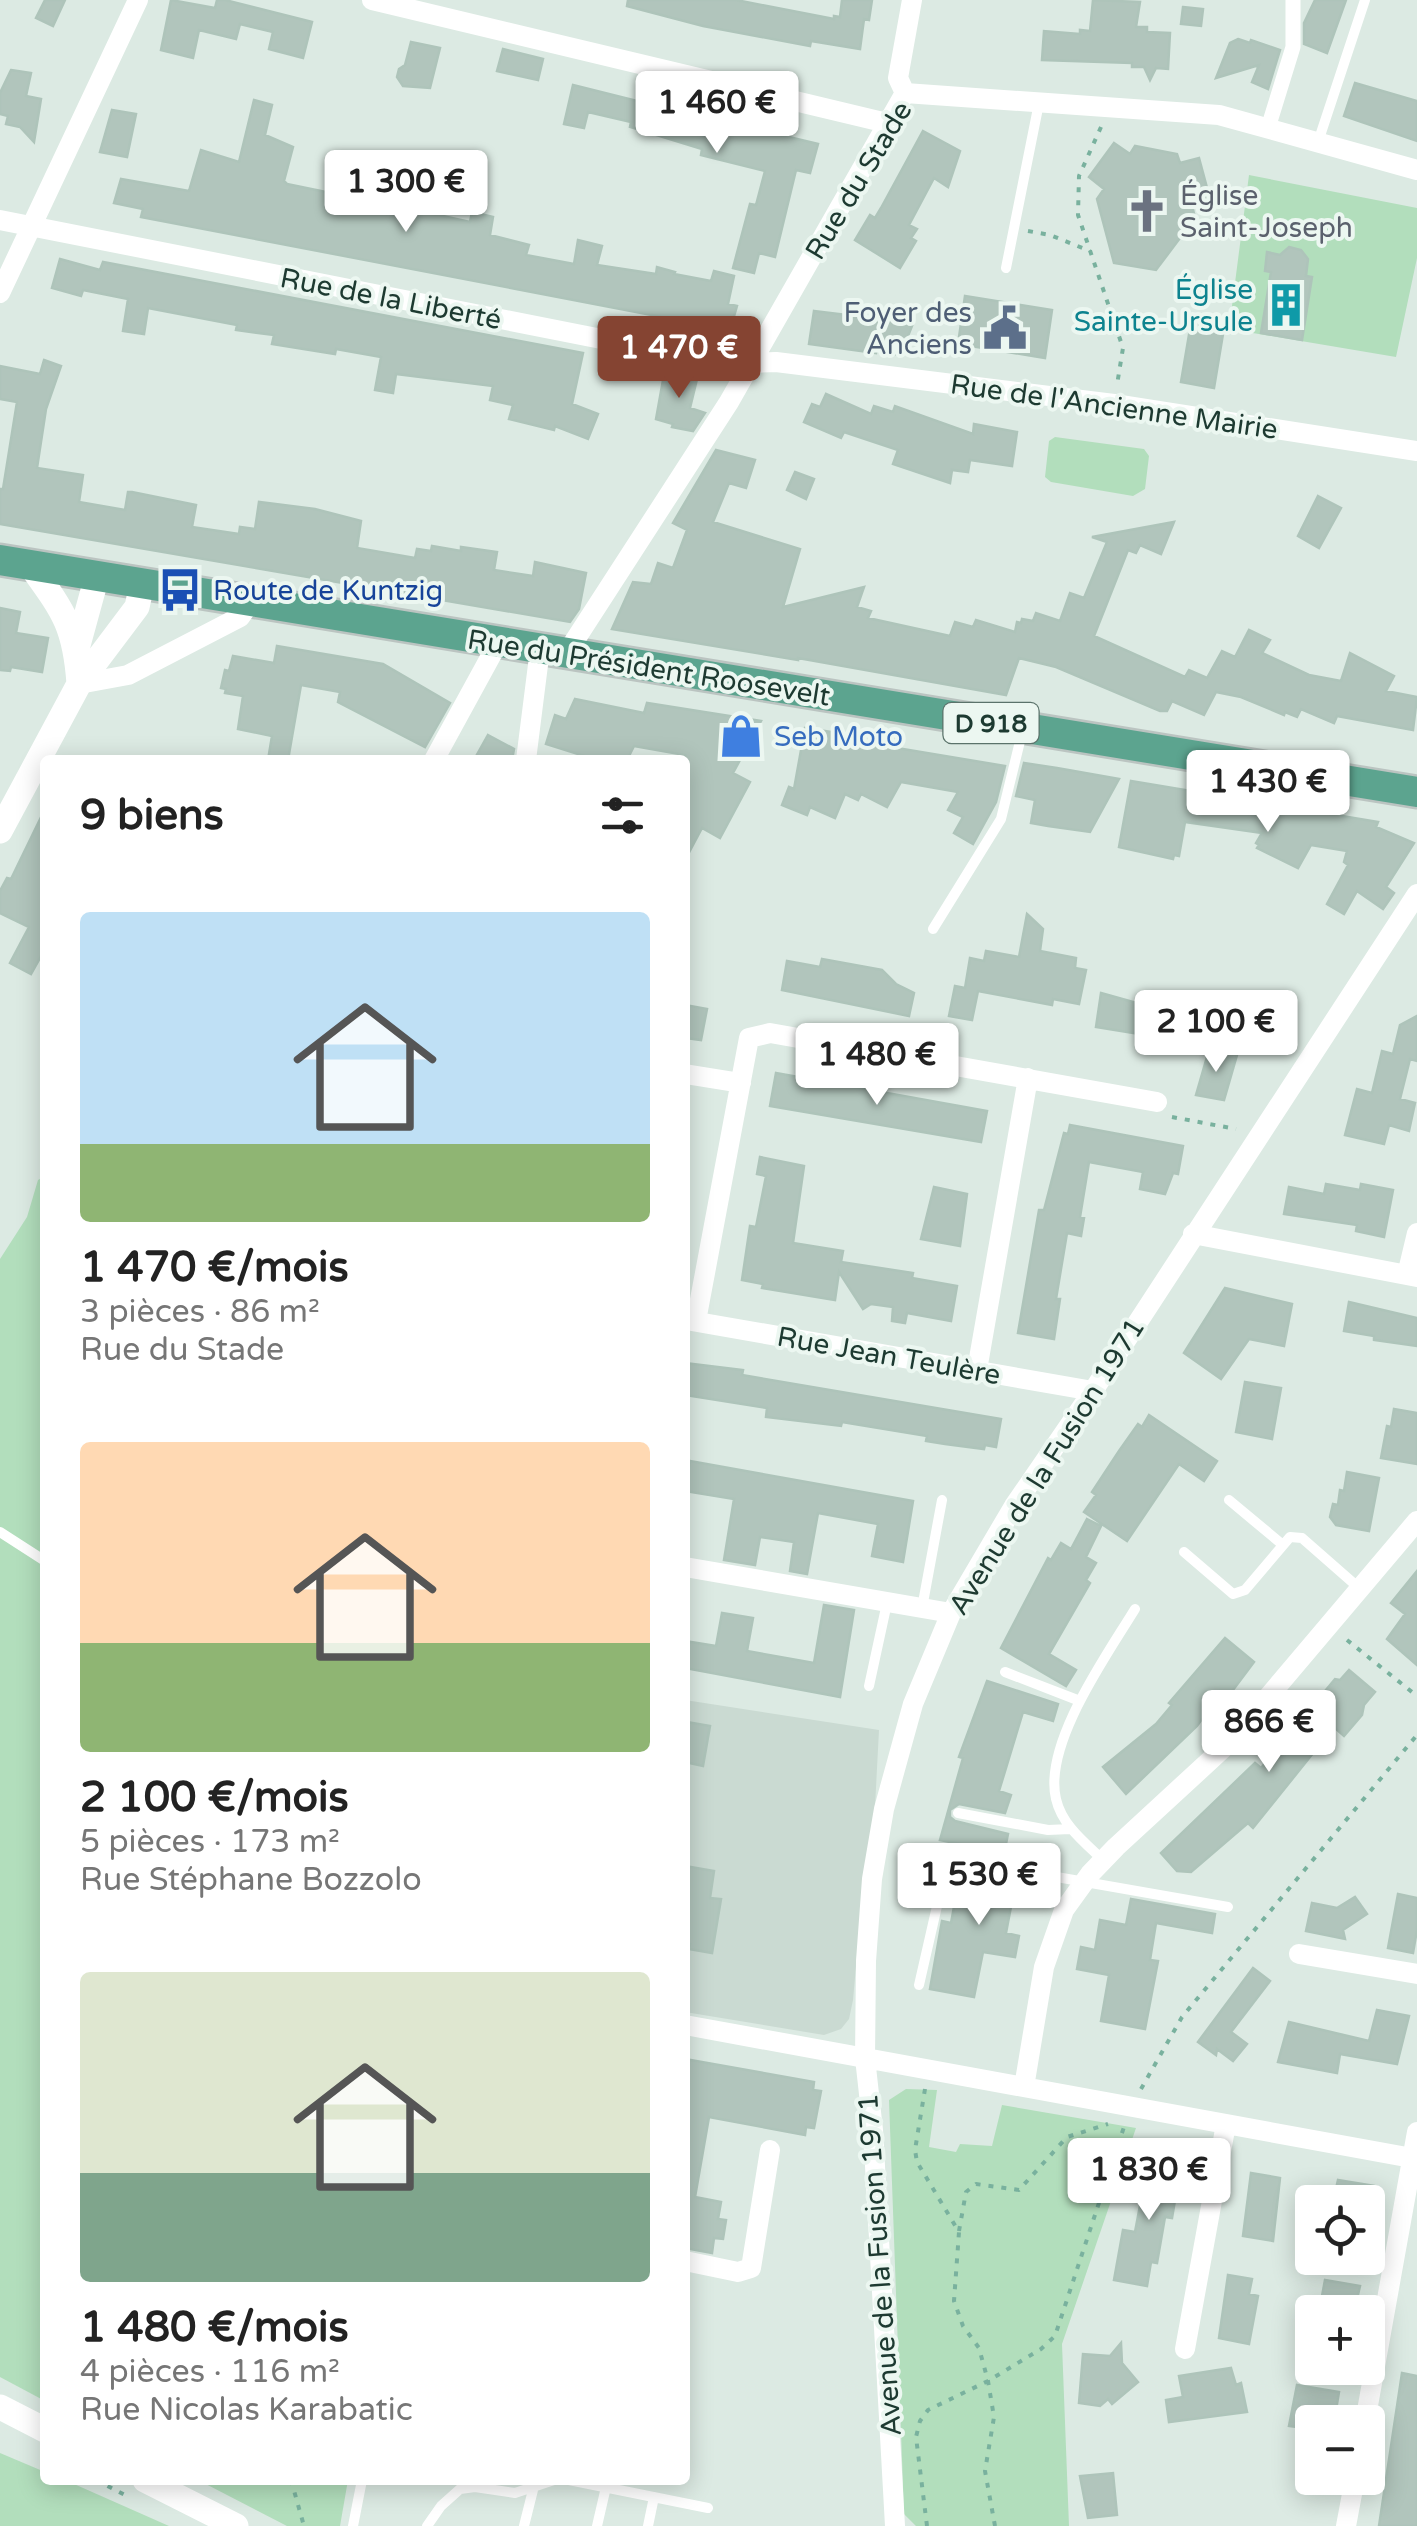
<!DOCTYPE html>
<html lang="fr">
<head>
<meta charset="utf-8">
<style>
  body { margin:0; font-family:"Varela Round",sans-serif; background:#f2f2f2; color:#222; height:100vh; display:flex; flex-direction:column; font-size:38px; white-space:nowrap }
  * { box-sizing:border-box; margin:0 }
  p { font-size:32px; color:#767676 }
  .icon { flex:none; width:55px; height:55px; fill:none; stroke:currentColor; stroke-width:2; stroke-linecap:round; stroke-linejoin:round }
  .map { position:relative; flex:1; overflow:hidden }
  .details { position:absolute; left:40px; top:755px; width:650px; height:1730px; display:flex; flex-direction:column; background:#fff; border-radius:10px; box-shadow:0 5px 25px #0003 }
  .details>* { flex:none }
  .fabs { position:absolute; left:1295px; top:2185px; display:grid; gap:20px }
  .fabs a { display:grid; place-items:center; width:90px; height:90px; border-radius:10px; background:#fff; box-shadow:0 5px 25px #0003; font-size:50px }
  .price { position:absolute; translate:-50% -85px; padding:0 22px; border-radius:10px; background:#fff; color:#222; font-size:32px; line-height:65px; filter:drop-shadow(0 2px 5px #0008) }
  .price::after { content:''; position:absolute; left:50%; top:60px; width:30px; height:22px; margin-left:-15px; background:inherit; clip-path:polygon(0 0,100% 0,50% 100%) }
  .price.on { background:#854432; color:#fff }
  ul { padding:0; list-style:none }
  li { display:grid; align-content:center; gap:20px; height:530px; padding:0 40px }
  li span { display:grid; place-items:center; height:310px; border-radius:10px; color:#555 }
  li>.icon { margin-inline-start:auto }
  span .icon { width:180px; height:180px; fill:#fffc; stroke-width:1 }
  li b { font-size:42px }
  h2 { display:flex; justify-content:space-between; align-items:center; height:120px; padding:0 40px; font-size:42px }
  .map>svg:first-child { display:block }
  .built { fill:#cadad2 }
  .green { fill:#b2debc }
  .building { fill:#b1c5bc; stroke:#aec4ba; stroke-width:2.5 }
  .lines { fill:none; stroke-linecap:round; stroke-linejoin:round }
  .primary-casing { stroke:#bbc4c1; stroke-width:35 }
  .path { stroke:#79b19e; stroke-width:4; stroke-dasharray:5 8; stroke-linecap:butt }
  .service { stroke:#fff; stroke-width:10 }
  .pedestrian { stroke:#fff; stroke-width:15 }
  .minor { stroke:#fff; stroke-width:20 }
  .tertiary { stroke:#fff; stroke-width:25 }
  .primary { stroke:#5ca48f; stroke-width:30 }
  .labels { text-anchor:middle; stroke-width:8; stroke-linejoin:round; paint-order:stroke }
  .shield { fill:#ecf7f1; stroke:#5b736b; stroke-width:2.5 }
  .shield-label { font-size:25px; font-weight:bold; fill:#1d3a31 }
  .street-label { font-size:28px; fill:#1d3a31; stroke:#ecf7f1 }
  .worship-label { font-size:28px; fill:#5b616d; stroke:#ecf7f1; text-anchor:start }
  .culture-label { font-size:28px; fill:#0d838f; stroke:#ecf7f1; text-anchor:end }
  .service-label { font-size:28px; fill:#4e5e75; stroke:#ecf7f1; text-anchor:end }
  .transit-label { font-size:28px; fill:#164399; stroke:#ecf7f1; text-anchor:start }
  .shop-label { font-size:28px; fill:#366cbe; stroke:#ecf7f1; text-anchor:start }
</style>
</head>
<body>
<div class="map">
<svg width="1417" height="2526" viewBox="0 0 1417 2526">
  <rect width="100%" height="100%" fill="#dceae3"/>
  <path class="built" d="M685,1700l194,30 -4,77 -11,70 -11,123 -4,19 -8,10 -17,6 -139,-23z"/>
  <path class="green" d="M1249,175l168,33v50l-21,99 -167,-28z
    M1055,437l89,12 5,7 -4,33 -12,7 -82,-14 -6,-5 4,-36z
    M45,1176v1225l-45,-24v-1118l27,-42 11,-37z
    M906,2089l31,1 -8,57 27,5 4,-8 32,2 10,-41 134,23 -74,216 7,182h-153l-12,-12 -15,-414z
    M0,2453l45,19v8h20l104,46h-169z
    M198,2480h150l-8,46h-53z"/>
  <path class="building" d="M45,0h20l-12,26 -17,-8z
    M171,0l44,8 2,-8h8l87,22 -9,36 -34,-9 4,-17 -33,-8 -4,15 -37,-9 -6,28 -32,-8z
    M628,0h108l98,19v-3l6,1 2,-17h30l-3,20 -5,-1 -4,30 -49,-8 -1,5 -107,-20 -76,-20z
    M1093,0l47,2 -4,25h11v5l23,1 -2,36 -12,-1 -6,12 -6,-13h-12v-4l-90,-3 2,-29 36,3v-4l10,1z
    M1315,0h31l-19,53 -23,-9v-21z
    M1183,7l20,2 -2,17 -20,-2z
    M1238,39l12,4 1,-3 29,10 -12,39 -16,-7 7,-17 -43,13 14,-35z
    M411,42l29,6 -10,40 -27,-2 -6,-9 2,-8 6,-4z
    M503,49l40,10 -5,21 -41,-9z
    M11,70l20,3 -5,23 15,3 -7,43 -14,-15 -14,-3 2,-8 -8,-2v-21z
    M1355,83l62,18v40l-73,-25z
    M573,85l96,24 2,-8 55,15 -1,4 22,7 71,17 -8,29 -14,-3 -21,87 -16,-4 -5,20 -21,-5 17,-64 6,1 9,-34 -64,-16 1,-6 -72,-22 1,-5 -43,-10 -4,16 -20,-4z
    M254,100l18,5 -7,30 28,12 -9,34 3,3 68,14 4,-11 50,12 -1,5 27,7 -1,3 36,8 2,-10 21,5 -3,18 39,10 -3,10 48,9 4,-24 24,6 -5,19 59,9 1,-7 18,5 -1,2 37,7 3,-10 20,5 -6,28 9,2 -7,24 -589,-113 2,-8 -29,-6 7,-24 68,12 12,-41 38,12z
    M112,110l24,4 -9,43 -27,-5z
    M923,131l37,20 -12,36 -14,-9 -25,47 8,4 -6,9 5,3 -16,27 -45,-28 15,-25 5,3 6,-10z
    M1114,143l16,11 5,-8 42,8 3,9 19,-5 11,41 -18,6 3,13 -39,52 -42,-7 -17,-64 7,-10 -15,-12z
    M1289,247l12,3 7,9 -2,17 6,1 -10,63 -41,-7 10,-61 -6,-1 2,-19 13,3z
    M60,259l40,11 3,-8 480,91 -11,51 26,10 -10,25 -33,-13 -1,4 -45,-11 4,-14 -23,-5 3,-14 -97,-12 -3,19 -18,-3 6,-33 -45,-8 -1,5 -63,-10 2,-9 -38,-5 1,-5 -89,-17 -4,26 -21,-3 5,-32 -45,-9 -2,6 -29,-8z
    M965,296l87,14 -7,48 -87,-14z
    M814,311l74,9 1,-3 23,9 -12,30 -23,-9 -1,6 -67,-9z
    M1191,323l33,5 -10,60 -33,-6z
    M44,360l17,6 -15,43 -9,59 46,7 -4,27 46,8 3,-18h4l64,13 -4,22 47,7 1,-7 15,2 4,-27 56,7 46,12 -4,27 58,10 2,-9 14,2 1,-5 29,5v-4l36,5 -3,18 39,6 2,-14 51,11 -7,36 -9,13 -570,-98v-35h3l14,-87 -17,-3v-33l40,8z
    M665,369l33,6 -8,33 15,5 -12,18 -21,-4 1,-3 -17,-5z
    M826,394l45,20 3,-8 19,6 2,-6 78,28 1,-10 43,8 -5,34 -42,-6 -2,12 -16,-2 -2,13 -57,-19 5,-14 -54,-18 -3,6 -37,-16 8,-18 8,3z
    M716,450l39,10 -9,28 -17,-5 -16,39 87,27 -17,58 81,-20 -7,20 14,4 -3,7 82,18 5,-14 18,5 3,-7 39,12 2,-10 4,1 1,-4 11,2 3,-8 24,8 10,-28 14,5 23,-56 -15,-5 82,-15 -13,32 -21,-9 -4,8 -8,-3 -34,86 91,41 4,-7 18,8 15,-27 13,6 14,-27 21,10 -8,13 47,22 32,6 9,-28 44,23 -8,15 31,6 -4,33 -76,-14 -3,7 -33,-14 -4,8 -12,-5 -1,3 -43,-18 -25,-5 -12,23 -32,-14 -5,10h-7l-104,-44 -37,-9 -13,37 -208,-37v2l-186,-31 21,-47 18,2 7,-21 15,5 14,-38 -14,-7z
    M795,472l19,7 -8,20 -19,-9z
    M1318,496l23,12 -22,40 -21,-12z
    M0,608l20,4 -4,21 32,5 -6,34 -31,-5 -1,4 -10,-1z
    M277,646l106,18 67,39 -25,44 -87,-45 2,-10 -39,-7 -13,75h-20l4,-24 -34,-7 5,-33 -18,-3 1,-4 -5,-1 4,-18 4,1 4,-15 41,7z
    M575,699l69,14 3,-10 114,18 -28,52 17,9 -30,56 -18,-10 -17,32v-105l-51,-9 -7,14h-30l-51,-16 9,-29 11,4z
    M805,728l27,4 -1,5 174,29 -9,36 -23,42 -19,-11 9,-16 -15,-7 10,-18 -57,-10 -14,25 -26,-13 -3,6 -13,-6 -10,24 -25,-11 -3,8 -25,-10 7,-18 5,2z
    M488,735l26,14 -2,11h-38z
    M1024,763l33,5 62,11 -29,53 -42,-6 -17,-3 4,-23 -19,-4z
    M1131,781l247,41 -2,5 38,16 -28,44 8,6 -11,16 -26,-18 -13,23 -17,-10 21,-39 -4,-3 3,-11 -36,-6 -13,23 -41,-20 2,-3 -3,-2 6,-10 -77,-11 -6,34 -5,-1 -1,4 -54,-12z
    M45,809v140l-14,25 -21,-11 19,-36 -29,-14v-22l7,-13 4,1z
    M1027,914l16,15 -3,22 36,7 -1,10 11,2 -7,34 -26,-5 -1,6 -74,-14 -6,29 -23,-4 6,-30 10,2 5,-30 14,3 2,-10 33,6z
    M822,959l60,11 14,14 18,9 -5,23 -127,-26 5,-29 33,6z
    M1101,993l39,11 16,11 -4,21 -56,-9z
    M685,1005l22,4 -6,31 -16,-2z
    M1417,1016v45l-7,-2 -10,40 15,4 -6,28 -20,-6 -5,19 -39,-9 12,-46 15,4 10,-42 11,3 7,-29z
    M1209,1050l28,5 -13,45 -28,-5z
    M776,1073l211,38 -6,31 -211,-36z
    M1070,1125l113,21 -5,28 -5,-1 -8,21 -25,-5 3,-17 -54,-10 -9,55 4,1 -3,18 -14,-3 -11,66h4l-6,40 -36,-6 21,-123h5l20,-77 4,1z
    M760,1157l44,9 -11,77 50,8 -2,11 72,11 -1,5 45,8 -6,35 -44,-8 -2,10 -13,-2 1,-14 -22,-3 -8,5 -24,-37 -4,28 -73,-12 1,-4 -21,-4 8,-54 6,1 10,-51 -9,-2z
    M1326,1184l34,6 1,-6 32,6 -9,47 -28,-6 1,-6 -73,-11 5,-27 35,7z
    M934,1187l33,7 -7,52 -39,-7z
    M1225,1288l67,16 -8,42 -35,-7 -28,40 -37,-26z
    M1349,1302l68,16v28l-43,-6v-4l-30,-5z
    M685,1363l58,7 -1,5 259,44 -5,28 -11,-2 -1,4 -39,-5 -19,-3 1,-5 -85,-14 -1,4 -75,-9 1,-9 -82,-13z
    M1245,1382l36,6 -9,51 -36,-7z
    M1394,1409l23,4v51l-36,-6 6,-32 4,1z
    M1149,1415l68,46 -13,20 -25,-17 -52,77 -43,-29 12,-17 -4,-3 27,-41 19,-27 4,3z
    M690,1461l223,40 -10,61 -31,-6 6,-32 -60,-11 -11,61 -17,-3 4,-29 -34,-5 -5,28 -31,-5 10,-61 -49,-8z
    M1347,1472l32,6 -10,53 -33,-6 -6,-8 3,-13 5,1 2,-15 4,1z
    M1087,1519l14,7 -15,31 10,6 -10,17 4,3 -41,71 27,16 -10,16 -65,-38 47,-90 3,2 10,-17 10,6z
    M1417,1571v94l-30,-26 18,-25 -14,-11z
    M824,1605l30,5 -14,87 -155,-29v-27l31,5 6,-33 31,5 -6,33 67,12z
    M1225,1638l29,24 -30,40 -6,-5 -21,29 -71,68 -23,-27 53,-43 16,-19 -3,-2z
    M1349,1670l26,22 -11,13 -2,10 -18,21 -10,-9 -81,101 -5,-5 -57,49 -14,-1 -16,-18 94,-90 6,5 74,-89 5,1z
    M987,1681l71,23 -5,17 -30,-9 -24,79 12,4 -6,18 -46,-9 -9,6v7l5,4 53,13 -5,25 -39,-7 1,-7 -25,-5 23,-82 -4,-1z
    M687,1722l23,4 -7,40 -18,-4z
    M685,1866l29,5 -4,27 11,1 -9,54 -23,-4 1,-5 -5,-1z
    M961,1869l89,16 -3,17 -34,-6 -7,37 13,3 -4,21 -32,-5 -9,45 -44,-8 12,-68 9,2z
    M1398,1894l19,4v32l-4,23 -25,-5z
    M1355,1897l12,17 -24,16 2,9 -39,-8 6,-28 25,5z
    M1131,1899l84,15 -3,19 -56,-10 -6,37 8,1 -13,68 -44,-8 8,-46 -32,-6 4,-22 14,3 5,-30 26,5z
    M1253,1968l17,13 -39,51 16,12 -14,17 -16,-12 -1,6 -18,-13z
    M1377,2010l32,6 -12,48 -57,-10 -3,19 -59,-11 11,-40 80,19z
    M685,2059l129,23 -1,8 8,1 -7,37 -8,-1 -1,8 -96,-18 -14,80 26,5 -3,17 8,1 -3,19 -9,-1 -2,15 -27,-5z
    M1149,2158l32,7 -9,53 -7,-1 -8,46 -6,-1 -4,24 -33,-6 9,-50 12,2z
    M1251,2173l29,5 -7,63 -30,-5z
    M1338,2180l36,6 3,6 -2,10h-42z
    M1228,2275l24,4 -3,15 9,2 -9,48 -30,-6z
    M1325,2280l35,6 -6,26h-35z
    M1121,2343l1,20 16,19 -26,22 -4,-5 -8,7 -21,-3 4,-49 27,2z
    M1231,2368l5,17 5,-2 6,29 -78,10 -3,-22 17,-3 -4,-21z
    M1402,2373l15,3v150h-38z
    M1297,2385l42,7 -5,30h-22v7l-23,-3z
    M1113,2473l4,42 -29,3 -8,-42z"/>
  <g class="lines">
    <g class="primary-casing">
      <path id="primary" d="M0,560l1417,232"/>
    </g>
    <path class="path" d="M1101,127l-22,49 -1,39 45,133 -6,37
      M1028,231l22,4 40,16
      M1172,1117l64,12
      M1347,1640l70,56
      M925,2089l-10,61 2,12 42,70 -5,69 9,25 16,22 9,33 6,36 -9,54 10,55
      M1141,2089l41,-72 235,-282
      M959,2231l7,-39 10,-8 43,6 48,-53 41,-13
      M96,2480l31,16
      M291,2480l13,46
      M927,2526l-11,-89 4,-16 8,-11 60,-29 53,-32 14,-13 70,-212"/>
    <path class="service" d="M1318,142l47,-142
      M1006,268l33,-165
      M933,929l68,-110 22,-90
      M1229,1500l54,45
      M0,1532l45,29
      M1184,1552l49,42 12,-4 45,-53 12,1 57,50
      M922,1608l20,-108
      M1005,1672l75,29
      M869,1686l18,-83
      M958,1813l90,17 22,-1
      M1103,1860c-19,-18 -41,-35 -47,-61 -13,-55 51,-144 79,-190
      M919,1985l29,-127 280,49
      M569,2480l139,28
      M353,2526l9,-46
      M427,2526l14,-20 19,-17 15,-2 40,6 39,-13
      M524,2526l9,-36
      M597,2526l9,-39
      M648,2526l6,-29"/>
    <path class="pedestrian" d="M1268,128l25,-81v-47"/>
    <path class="minor" d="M372,0l515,123
      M905,93l-7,-15 14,-78
      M0,220l728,144 48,-2 338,42 303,47
      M0,293l138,-293
      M566,654l163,-252 176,-309 314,22 198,55
      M79,684l49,-9 112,-58 11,-15
      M434,760l64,-117
      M526,760l14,-111
      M685,1074l56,9
      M1193,1234l224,43
      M1407,1275l10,-42
      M686,1320l407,71
      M696,1321l53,-283 21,-5 387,69
      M977,1370l51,-292
      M685,1567l266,46
      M1299,1954l118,20
      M685,2025l732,134
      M1024,2087l20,-120 20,-57 26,-36 26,-27 114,-105 187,-221
      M685,2261l53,11 13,-4 19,-118
      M1185,2349l41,-225
      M1365,2422l52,-290
      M895,2526l-22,-396 -8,-72 1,-97 6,-82 12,-70 29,-105 38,-91 63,-107 79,-115 324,-497
      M1346,2526l9,-48"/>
    <path class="tertiary" d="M30,565c33,46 45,60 49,119
      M77,649l20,-73
      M0,831l79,-147 58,-77 5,-23
      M0,2407l45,23
      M145,2480l91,46"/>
    <use href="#primary" class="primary"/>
  </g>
  <defs>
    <g id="church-bare" transform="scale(3.45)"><path d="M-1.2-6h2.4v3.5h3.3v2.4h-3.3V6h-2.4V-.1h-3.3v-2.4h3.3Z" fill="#6b7280" stroke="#ecf7f1" stroke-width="2.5" paint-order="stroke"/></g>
    <g id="building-bare" transform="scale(3.45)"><path d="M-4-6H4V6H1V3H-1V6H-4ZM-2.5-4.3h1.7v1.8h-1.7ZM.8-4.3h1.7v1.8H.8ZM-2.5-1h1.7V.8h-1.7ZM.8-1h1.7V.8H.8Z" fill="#0f9aa8" stroke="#ecf7f1" stroke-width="2.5" paint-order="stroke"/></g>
    <g id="civic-bare" transform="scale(3.45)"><path d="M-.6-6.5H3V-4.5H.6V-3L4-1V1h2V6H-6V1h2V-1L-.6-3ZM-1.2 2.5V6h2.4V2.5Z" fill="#5c6f8a" stroke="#ecf7f1" stroke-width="2.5" paint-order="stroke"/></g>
    <g id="bus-bare" transform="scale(3.45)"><path d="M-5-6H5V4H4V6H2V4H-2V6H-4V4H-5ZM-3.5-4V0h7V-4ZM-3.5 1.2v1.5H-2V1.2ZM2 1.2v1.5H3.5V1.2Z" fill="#1a4fb4" stroke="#ecf7f1" stroke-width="2.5" paint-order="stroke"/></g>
    <g id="shop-bare" transform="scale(3.45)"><path d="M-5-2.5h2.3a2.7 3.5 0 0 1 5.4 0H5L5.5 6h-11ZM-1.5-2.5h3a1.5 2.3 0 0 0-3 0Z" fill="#3f7fe0" stroke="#ecf7f1" stroke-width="2.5" paint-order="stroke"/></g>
  </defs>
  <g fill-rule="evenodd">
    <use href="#church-bare" x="1147" y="211"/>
    <use href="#building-bare" x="1286" y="305"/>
    <use href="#civic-bare" x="1005" y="328"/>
    <use href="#bus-bare" x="180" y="590"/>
    <use href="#shop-bare" x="741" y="736"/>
  </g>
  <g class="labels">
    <rect class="shield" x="943.5" y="703" width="95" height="40" rx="8"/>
    <g class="shield-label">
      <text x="991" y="732">D 918</text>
    </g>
    <g class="street-label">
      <text transform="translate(858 180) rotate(-59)" y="10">Rue du Stade</text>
      <text transform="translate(391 298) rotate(11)" y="10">Rue de la Liberté</text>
      <text transform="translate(1114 406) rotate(8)" y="10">Rue de l'Ancienne Mairie</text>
      <text transform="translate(649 667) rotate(9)" y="10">Rue du Président Roosevelt</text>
      <text transform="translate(889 1355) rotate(10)" y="10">Rue Jean Teulère</text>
      <text transform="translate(1046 1466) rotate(-58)" y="10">Avenue de la Fusion 1971</text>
      <text transform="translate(879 2265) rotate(-94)" y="10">Avenue de la Fusion 1971</text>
    </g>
    <g class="worship-label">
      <text x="1180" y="205">Église<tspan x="1180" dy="32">Saint-Joseph</tspan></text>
    </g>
    <g class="culture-label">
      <text x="1253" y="299">Église<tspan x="1253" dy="32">Sainte-Ursule</tspan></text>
    </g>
    <g class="service-label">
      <text x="972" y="322">Foyer des<tspan x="972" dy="32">Anciens</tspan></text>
    </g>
    <g class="transit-label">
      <text x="213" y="600">Route de Kuntzig</text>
    </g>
    <g class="shop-label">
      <text x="774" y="746">Seb Moto</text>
    </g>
  </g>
</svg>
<div class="fabs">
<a><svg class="icon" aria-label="locate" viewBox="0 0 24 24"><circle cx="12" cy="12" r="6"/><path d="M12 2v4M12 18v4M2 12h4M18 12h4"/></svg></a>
<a>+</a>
<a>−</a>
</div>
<b class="price" style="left:717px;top:156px">1 460 €</b>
<b class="price" style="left:406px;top:235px">1 300 €</b>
<b class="price on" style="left:679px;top:401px">1 470 €</b>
<b class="price" style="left:1268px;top:835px">1 430 €</b>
<b class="price" style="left:1216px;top:1075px">2 100 €</b>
<b class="price" style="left:877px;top:1108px">1 480 €</b>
<b class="price" style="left:1269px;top:1775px">866 €</b>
<b class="price" style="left:979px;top:1928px">1 530 €</b>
<b class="price" style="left:1149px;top:2223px">1 830 €</b>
<section class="details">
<h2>9 biens<svg class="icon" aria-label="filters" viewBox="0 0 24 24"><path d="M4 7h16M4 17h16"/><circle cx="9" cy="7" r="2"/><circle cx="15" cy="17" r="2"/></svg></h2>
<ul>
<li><span style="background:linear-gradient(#bfe0f5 75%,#8fb573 0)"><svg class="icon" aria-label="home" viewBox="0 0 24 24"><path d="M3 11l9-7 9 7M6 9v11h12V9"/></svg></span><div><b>1 470 €/mois</b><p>3 pièces · 86 m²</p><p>Rue du Stade</p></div></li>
<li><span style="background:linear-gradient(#ffd9b3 65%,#8fb573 0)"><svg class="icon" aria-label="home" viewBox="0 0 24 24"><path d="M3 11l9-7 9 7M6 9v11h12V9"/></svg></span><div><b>2 100 €/mois</b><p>5 pièces · 173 m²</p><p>Rue Stéphane Bozzolo</p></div></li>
<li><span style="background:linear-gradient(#dfe7d0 65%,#7fa58c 0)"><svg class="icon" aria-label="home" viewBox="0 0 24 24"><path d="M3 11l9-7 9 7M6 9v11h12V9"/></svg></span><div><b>1 480 €/mois</b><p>4 pièces · 116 m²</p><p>Rue Nicolas Karabatic</p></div></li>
</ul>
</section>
</div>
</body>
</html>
